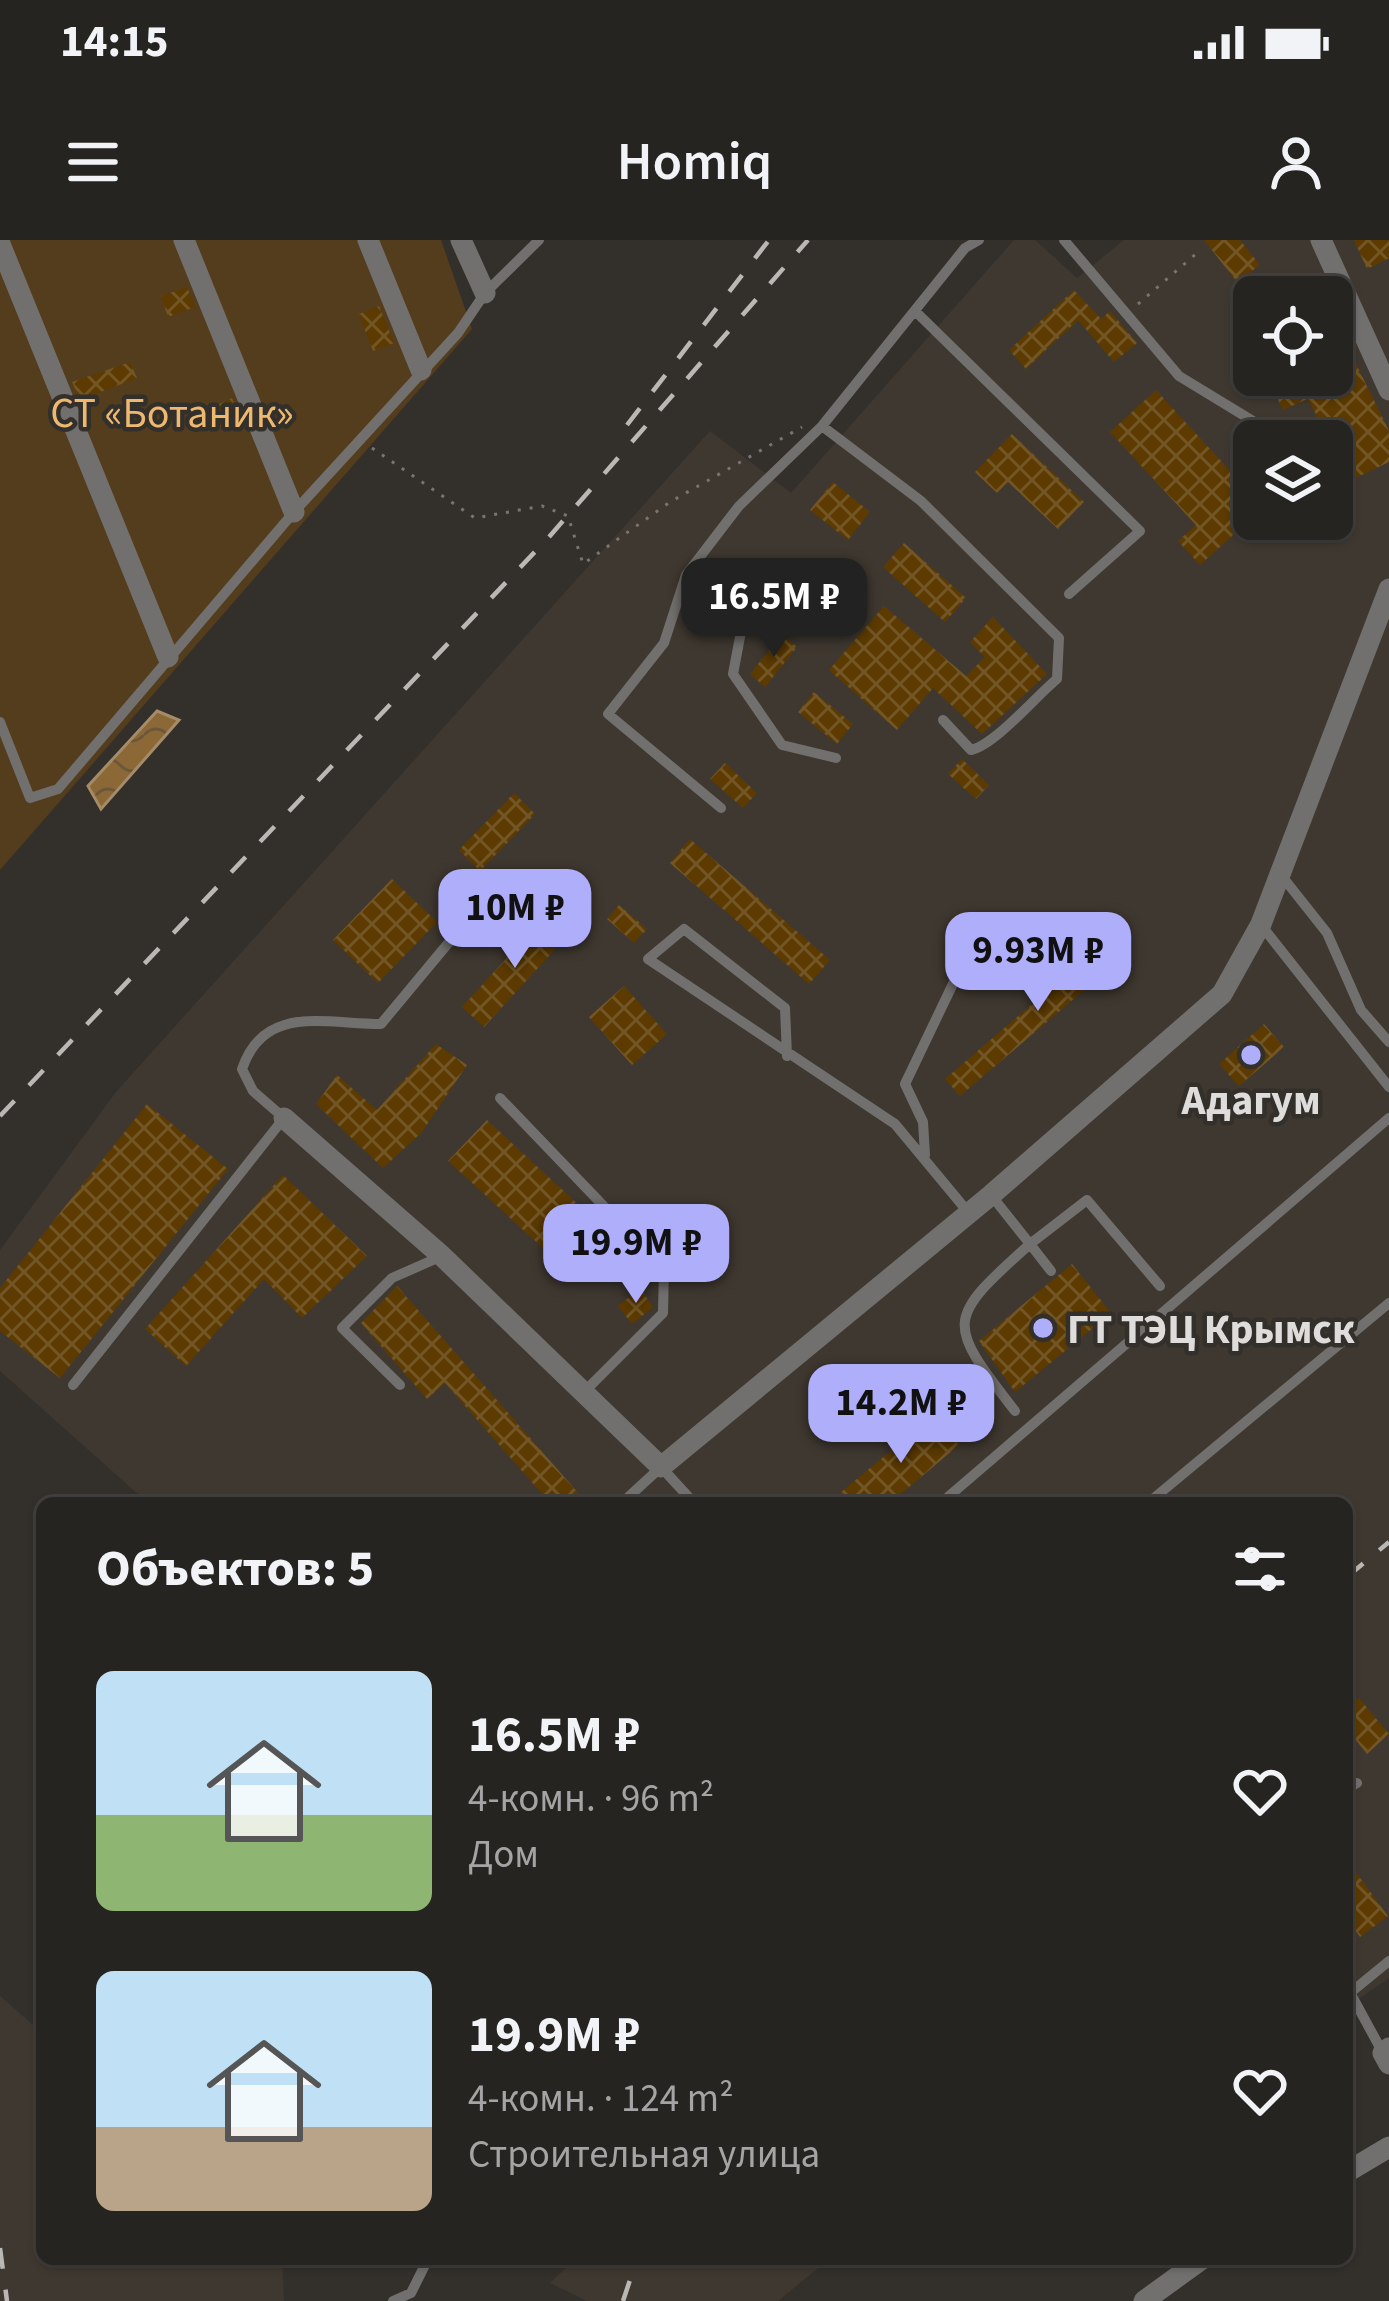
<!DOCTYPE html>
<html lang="ru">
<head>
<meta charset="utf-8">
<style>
  body { margin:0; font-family:"Source Sans 3",sans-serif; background:#32302e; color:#f1f3f6; height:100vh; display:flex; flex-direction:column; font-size:45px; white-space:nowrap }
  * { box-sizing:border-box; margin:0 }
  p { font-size:39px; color:#a4a4a5 }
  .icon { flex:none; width:66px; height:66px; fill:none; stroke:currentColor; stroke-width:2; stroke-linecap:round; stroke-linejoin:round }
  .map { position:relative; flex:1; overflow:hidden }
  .drawer { position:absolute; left:36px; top:1257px; width:1317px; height:768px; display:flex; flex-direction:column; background:#262421; border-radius:18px; box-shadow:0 3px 9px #0004,0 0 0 3px #42413f }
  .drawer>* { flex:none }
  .tools { position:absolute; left:1233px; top:36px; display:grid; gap:24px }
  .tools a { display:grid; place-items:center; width:120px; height:120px; border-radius:18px; background:#262421; box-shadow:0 3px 9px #0004,0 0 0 3px #42413f; font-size:60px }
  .price { position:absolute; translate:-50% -102px; padding:0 27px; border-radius:24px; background:#aeaefb; color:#111; font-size:39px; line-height:78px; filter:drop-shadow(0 3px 6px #0008) }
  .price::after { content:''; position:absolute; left:50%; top:72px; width:36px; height:27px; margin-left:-18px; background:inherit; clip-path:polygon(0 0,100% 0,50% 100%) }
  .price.current { background:#222; color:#fff }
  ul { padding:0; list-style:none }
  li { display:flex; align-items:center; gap:36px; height:300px; padding:0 60px }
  li span { display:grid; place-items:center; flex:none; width:336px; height:240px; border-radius:18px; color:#555 }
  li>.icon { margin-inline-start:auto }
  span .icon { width:144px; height:144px; fill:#fffc; stroke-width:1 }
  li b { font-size:51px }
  h2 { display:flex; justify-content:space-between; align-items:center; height:144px; padding:0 60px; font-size:51px }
  .status { display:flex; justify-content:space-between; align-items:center; height:84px; padding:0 60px; background:#262421; direction:ltr }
  .status svg { height:33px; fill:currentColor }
  header { display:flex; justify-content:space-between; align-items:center; height:156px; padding:0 60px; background:#262421; font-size:54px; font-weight:600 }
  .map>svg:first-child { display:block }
  .built { fill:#3f3830; fill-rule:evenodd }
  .green { fill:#543d1d }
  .water { fill:url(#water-waves); stroke:#a58b68; stroke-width:3 }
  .building { fill:url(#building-cross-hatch) }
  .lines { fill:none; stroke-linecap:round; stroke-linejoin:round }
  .path { stroke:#777471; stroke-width:3; stroke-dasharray:3 9; stroke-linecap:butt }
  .service { stroke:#72706e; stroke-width:10 }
  .minor { stroke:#72706e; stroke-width:21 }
  .rail { stroke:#bab8b5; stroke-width:4.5; stroke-dasharray:21 21; stroke-linecap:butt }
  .poi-dot { fill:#aeaefb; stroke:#33302c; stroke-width:4.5 }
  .labels { text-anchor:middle; stroke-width:9; stroke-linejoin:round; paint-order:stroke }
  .park-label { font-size:42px; fill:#efb86f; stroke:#33302c }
  .poi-label { font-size:42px; font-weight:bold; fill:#dfdddb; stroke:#33302c }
</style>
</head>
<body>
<div class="status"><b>14:15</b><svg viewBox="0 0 49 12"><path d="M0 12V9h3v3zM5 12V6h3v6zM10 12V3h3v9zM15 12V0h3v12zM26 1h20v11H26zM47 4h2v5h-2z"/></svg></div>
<header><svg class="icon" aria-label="menu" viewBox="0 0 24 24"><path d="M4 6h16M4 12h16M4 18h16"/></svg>Homiq<svg class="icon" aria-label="person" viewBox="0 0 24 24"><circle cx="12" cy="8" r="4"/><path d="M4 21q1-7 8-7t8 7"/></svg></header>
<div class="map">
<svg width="1389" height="2061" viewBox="0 0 1389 2061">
  <defs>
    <pattern id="water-waves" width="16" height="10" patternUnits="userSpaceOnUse" patternTransform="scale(3)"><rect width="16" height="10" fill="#8c6836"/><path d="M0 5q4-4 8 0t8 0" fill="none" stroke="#6b573b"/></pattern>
    <pattern id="building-cross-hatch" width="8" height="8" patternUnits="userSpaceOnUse" patternTransform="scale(3)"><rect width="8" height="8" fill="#5c3a00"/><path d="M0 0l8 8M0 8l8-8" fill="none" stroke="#735625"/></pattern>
  </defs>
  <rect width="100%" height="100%" fill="#33302c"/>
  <path class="built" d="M1014,0h21l42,38 47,-38h265v1738l-42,29v-504h-1199l-148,-132v-121l116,-158 594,-661 81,62zM1254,57h78v78h-78zM1254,201h78v78h-78z
    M0,1756l42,37v226h240l2,42h-284z
    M575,2019h254l-51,42h-191l-37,-18z"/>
  <path class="green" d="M0,0h441l31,89 -472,541z"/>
  <path class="water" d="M157,471l22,9 -78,89 -13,-23z"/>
  <path class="building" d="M1204,0h36l20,25 -23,17z
    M1354,0h35v18l-22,11z
    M187,47l8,20 -27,10 -7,-21z
    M1074,50l27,29 9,-8 27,32 -23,19 -36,-42 -52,49 -17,-19z
    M379,66l15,37 -21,8 -14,-37z
    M1332,75l57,116v31l-42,20 -15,-41 -25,-42 -24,11 -17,-35h66z
    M130,122l7,16 -57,22 -8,-18z
    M1156,150l98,107v19l-54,49 -22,-24 18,-16 -86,-93z
    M232,158l7,19 -21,11 -9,-19z
    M1012,194l72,68 -26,27 -50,-47 -11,11 -22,-21z
    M833,242l37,30 -22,28 -38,-30z
    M904,303l62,55 -21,24 -62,-55z
    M884,366l82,70 19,-19 -15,-15 23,-25 54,57 -65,60 -49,-46 -36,42 -68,-60z
    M782,394l15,13 -32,40 -15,-13z
    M814,452l39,32 -16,20 -39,-32z
    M962,519l27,26 -13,14 -28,-25z
    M725,523l32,30 -14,15 -33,-29z
    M514,553l21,21 -55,57 -21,-21z
    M690,599l140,121 -21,24 -139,-121z
    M392,639l45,43 -59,61 -45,-43z
    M619,665l28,24 -13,14 -27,-24z
    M546,675l22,20 -84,92 -22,-20z
    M1116,692l15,18 -171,146 -15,-17z
    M624,746l43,48 -35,31 -43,-48z
    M1264,784l20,23 -45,39 -20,-22z
    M436,804l31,21 -45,67 -39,36 -67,-64 21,-29 40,35z
    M147,864l81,65 -168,209 -60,-47v-43z
    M487,880l94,87 -38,41 -95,-87z
    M283,935l84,81 -65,62 -38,-39 -78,87 -41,-37z
    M1072,1024l39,49 -96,79 -36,-51z
    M397,1046l190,217h-37l-105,-120 -18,16 -66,-76z
    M640,1048l13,19 -21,17 -14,-18z
    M934,1175l25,30 -69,58h-62z
    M1359,1458l30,36 -22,20 -20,-25v-22z
    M1347,1620l41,56 -28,21 -13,-18z"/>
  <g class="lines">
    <path class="path" d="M1138,64l59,-51
      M372,208l103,70 67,-12 26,10 15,48 87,-62 132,-75"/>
    <path class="service" d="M1064,0l115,136 102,62
      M915,71l225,220 -71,63
      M822,186l-83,80 -53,69 57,46 -10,53 49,71 54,13
      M686,335l-22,68 -56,71 113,94
      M943,480l28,30c24,-5 64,-53 86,-71l2,-41 -138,-137 -99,-75 143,-178 14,-8
      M0,482l30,76 28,-9 236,-277 164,-179 27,-40 54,-53
      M1281,635l46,58 34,77 28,32
      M1261,685l128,162
      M787,816l-2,-48 -101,-79 -36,30 247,165 73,88
      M500,858l164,171 -1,44 -78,78
      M925,915l-2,-33 -18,-38 79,-165
      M991,955l39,49c-85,76 -84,78 -15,167
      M1051,1031l-21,-27 57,-44 73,86
      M73,1145l211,-267 -31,-27 -11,-22c22,-65 82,-45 139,-45l79,-95
      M400,1145l-58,-57 50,-50 50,-22
      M622,1263l39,-36 33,36
      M941,1263l448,-385
      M1148,1263l241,-200
      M1347,1549l10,-6
      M1347,1747l36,66
      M1350,1753l39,-32
      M393,2061l18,-8 17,-34"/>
    <path class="minor" d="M184,0l110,272
      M368,0l53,130
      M461,0l24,53
      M1321,0l68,150
      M0,4l168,413
      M284,878l158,138 219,211 330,-272 231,-201 39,-70 128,-335
      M1389,1808l-6,5 6,11
      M1347,1932l42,-25
      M1144,2061l58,-42"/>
    <path class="rail" d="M627,185l142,-185
      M0,876l549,-579 259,-297
      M1347,1337l42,-35
      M0,2008l7,53
      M623,2061l14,-42"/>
  </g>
  <g class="poi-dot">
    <circle cx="1251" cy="815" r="12"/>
    <circle cx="1043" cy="1088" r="12"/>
  </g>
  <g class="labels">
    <g class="park-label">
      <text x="172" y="187">СТ «Ботаник»</text>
    </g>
    <g class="poi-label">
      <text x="1251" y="874">Адагум</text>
      <text x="1067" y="1103" text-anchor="start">ГТ ТЭЦ Крымск</text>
    </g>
  </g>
</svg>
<div class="tools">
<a><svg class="icon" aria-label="locate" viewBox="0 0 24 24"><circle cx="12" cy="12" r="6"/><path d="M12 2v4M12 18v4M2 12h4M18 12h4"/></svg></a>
<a><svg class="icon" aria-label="layers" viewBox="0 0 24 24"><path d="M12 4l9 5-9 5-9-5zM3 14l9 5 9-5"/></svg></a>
</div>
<b class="price current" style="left:774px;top:420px">16.5M ₽</b>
<b class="price" style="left:515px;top:731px">10M ₽</b>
<b class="price" style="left:1038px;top:774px">9.93M ₽</b>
<b class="price" style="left:636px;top:1066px">19.9M ₽</b>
<b class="price" style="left:901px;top:1226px">14.2M ₽</b>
<section class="drawer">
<h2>Объектов: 5<svg class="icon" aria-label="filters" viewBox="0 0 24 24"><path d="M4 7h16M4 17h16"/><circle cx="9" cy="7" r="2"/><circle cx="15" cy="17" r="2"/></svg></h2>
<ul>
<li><span style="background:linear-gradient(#bfe0f5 60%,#8fb573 0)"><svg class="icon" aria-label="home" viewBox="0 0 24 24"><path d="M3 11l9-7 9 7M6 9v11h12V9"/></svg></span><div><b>16.5M ₽</b><p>4-комн. · 96 m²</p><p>Дом</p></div><svg class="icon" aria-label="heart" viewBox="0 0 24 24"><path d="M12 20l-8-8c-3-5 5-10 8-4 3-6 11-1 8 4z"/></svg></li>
<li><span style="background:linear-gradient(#bfe0f5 65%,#b9a48a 0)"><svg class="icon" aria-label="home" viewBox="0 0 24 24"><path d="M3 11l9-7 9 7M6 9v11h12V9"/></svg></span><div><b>19.9M ₽</b><p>4-комн. · 124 m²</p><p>Строительная улица</p></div><svg class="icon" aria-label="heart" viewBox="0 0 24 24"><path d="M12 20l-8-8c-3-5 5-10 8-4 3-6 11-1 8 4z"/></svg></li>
</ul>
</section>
</div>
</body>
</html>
